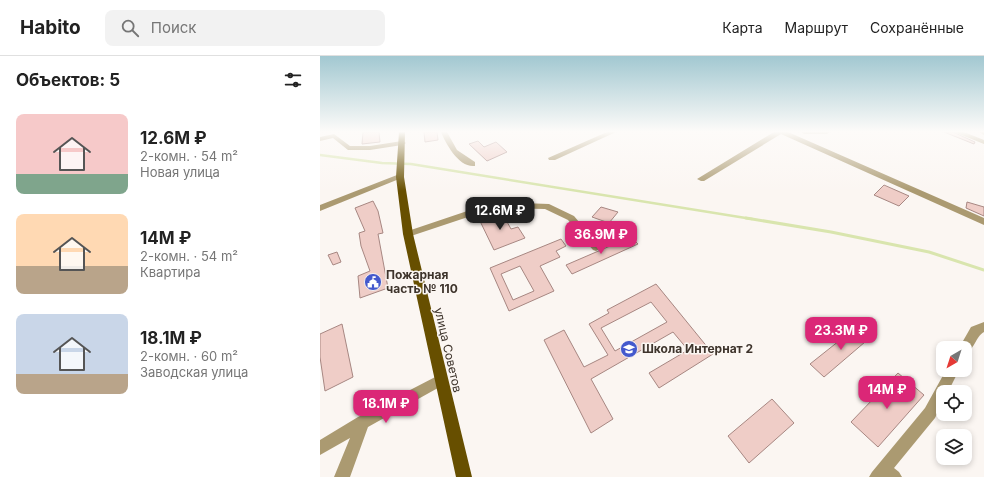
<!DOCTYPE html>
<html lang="ru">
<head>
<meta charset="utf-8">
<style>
  body { margin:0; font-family:Inter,sans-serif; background:#f2f2f2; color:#222; height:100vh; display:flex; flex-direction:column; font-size:15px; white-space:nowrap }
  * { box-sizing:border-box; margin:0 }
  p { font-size:13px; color:#767676 }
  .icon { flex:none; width:22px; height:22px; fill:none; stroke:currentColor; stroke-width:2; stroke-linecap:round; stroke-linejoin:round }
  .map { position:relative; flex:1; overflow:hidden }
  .sheet { display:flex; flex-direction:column; background:#fff; width:320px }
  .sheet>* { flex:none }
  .needle { width:26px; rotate:219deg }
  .tools { position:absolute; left:616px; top:285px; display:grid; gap:8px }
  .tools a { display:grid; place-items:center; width:36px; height:36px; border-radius:8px; background:#fff; box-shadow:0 2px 6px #0003; font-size:20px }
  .price { position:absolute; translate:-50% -34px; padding:0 9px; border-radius:8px; background:#db2777; color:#fff; font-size:13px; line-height:26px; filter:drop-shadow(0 1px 2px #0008) }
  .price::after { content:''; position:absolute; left:50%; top:24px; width:12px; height:9px; margin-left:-6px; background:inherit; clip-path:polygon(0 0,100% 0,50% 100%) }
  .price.current { background:#222; color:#fff }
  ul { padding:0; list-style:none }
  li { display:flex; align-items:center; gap:12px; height:100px; padding:0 16px }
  li span { display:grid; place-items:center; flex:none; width:112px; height:80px; border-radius:8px; color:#555 }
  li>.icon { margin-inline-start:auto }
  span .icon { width:48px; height:48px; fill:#fffc; stroke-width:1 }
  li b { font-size:17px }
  h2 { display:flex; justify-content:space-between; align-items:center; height:48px; padding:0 16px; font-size:17px }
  header { display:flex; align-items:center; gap:24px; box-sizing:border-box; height:56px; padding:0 20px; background:#fff; border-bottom:1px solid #e0e0e0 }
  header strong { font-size:19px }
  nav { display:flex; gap:22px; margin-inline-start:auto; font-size:14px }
  .search { width:280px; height:36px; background:#f2f2f2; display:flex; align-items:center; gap:10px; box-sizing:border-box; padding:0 14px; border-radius:8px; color:#767676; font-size:15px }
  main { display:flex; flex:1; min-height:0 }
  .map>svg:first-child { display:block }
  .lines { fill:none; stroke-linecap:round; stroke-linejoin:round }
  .stream-far1 { stroke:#d9e5ae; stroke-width:2.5 }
  .stream { stroke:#d9e5ae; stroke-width:3 }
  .building { fill:#efcdc7; stroke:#a78782; fill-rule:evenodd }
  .minor { fill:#ab9a71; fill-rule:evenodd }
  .major { fill:#674f00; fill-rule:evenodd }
  .labels { text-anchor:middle; stroke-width:3; stroke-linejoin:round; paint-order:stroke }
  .poi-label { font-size:12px; font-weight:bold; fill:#3e342c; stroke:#fbf6f2; text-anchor:start }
  .street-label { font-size:12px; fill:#3e342c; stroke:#fbf6f2 }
</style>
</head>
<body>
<header>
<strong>Habito</strong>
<div class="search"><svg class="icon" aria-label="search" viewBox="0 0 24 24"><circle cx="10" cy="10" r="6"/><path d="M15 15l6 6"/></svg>Поиск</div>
<nav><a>Карта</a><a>Маршрут</a><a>Сохранённые</a></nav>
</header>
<main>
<section class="sheet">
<h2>Объектов: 5<svg class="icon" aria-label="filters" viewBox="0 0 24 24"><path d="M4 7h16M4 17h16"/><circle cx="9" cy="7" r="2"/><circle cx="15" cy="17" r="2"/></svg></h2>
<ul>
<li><span style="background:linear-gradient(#f6c9c9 75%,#7fa58c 0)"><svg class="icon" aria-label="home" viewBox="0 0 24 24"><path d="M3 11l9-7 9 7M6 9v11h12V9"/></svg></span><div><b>12.6M ₽</b><p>2-комн. · 54 m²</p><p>Новая улица</p></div></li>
<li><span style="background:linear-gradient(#ffd9b3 65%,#b9a48a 0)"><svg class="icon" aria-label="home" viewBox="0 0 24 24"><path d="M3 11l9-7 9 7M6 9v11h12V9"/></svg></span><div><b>14M ₽</b><p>2-комн. · 54 m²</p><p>Квартира</p></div></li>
<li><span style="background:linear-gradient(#c9d6e8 75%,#b9a48a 0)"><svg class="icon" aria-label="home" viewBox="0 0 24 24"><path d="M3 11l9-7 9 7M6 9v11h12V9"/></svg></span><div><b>18.1M ₽</b><p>2-комн. · 60 m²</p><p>Заводская улица</p></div></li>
</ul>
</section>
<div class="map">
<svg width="664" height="421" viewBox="0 0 664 421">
  <rect width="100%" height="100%" fill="#fbf6f2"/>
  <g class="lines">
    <path class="stream-far1" d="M0,99l62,8 29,1 341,55"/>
    <path class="stream" d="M426,162l85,14 98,20 55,18"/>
  </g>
  <path class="building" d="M43,76h16l1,10 -18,2z
    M104,76h13l1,8 -13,2z
    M624,76h9l22,10 -1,2z
    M158,85l6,6 12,-5 11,10 -20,9 -18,-17z
    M564,129l25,11 -10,10 -25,-11z
    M53,145l5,10 5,22 -5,1 10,54 -28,10 -2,-22 12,-5 -9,-25 -2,-13 6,-2 -10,-23z
    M647,146l17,5v9l-18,-8z
    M281,151l17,5 -9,11 -17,-6z
    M181,155l10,18 7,-2 7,11 -31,12 -15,-31z
    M311,181l7,7 -66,30 -6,-9z
    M241,183l5,7 -10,5 4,6 -20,9 14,25 -45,20 -19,-43zM200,210l14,25 -21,9 -12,-26z
    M17,196l4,10 -8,3 -5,-10z
    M336,228l57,70 -54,34 -10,-15 39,-23 -15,-18 -82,47 22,40 -22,14 -47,-93 20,-10 20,37 24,-12 -19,-31 20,-11 -2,-3zM331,246l16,20 -52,29 -14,-23z
    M22,268l11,53 -28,14 -5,-34v-23z
    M539,269l13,11 -48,41 -14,-13z
    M578,317l26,22 -46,52 -27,-25z
    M452,343l22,24 -45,40 -21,-27z"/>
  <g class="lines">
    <path class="minor" d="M121,76h6l10,18 18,12v4c-16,2 -29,-22 -34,-34z
      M287,76h9l-61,28h-6l-1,-2z
      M454,76h14l196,86v7l-203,-91 -77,47h-3l-4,-2z
      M481,76h29l-3,2h-23z
      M634,76h10l20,8v4z
      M659,76h5v3z
      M14,78l16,12h20l32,-5 4,2 -4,2 -32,5h-22l-15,-12 -13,3v-4z
      M77,119h3l4,2 -84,34v-6z
      M174,146l55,2 25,12 27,32 -5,3 -3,-1 -25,-30 -23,-11 -50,-1 -87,29 -5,-3 2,-2z
      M664,266v10c-9,5 -9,18 -19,21v-5h-6l12,-21z
      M626,314h13l-11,22h-5v10l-8,16 -41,50 5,4 3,5h-33l3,-5 53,-64z
      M121,318l4,2 2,4 -2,4 -77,43 -18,50h-16l16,-39 -30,17v-15l38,-23z"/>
    <path class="major" d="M79,76h6l-1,45 9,57 59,243h-16l-53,-243 -7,-57z"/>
  </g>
  <linearGradient id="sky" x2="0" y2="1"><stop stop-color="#a2c8d1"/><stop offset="0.56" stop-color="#fdfbf9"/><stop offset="1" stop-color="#fdfbf9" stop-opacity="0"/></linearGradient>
  <rect width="664" height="135" fill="url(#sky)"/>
  <defs>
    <g id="civic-disc" transform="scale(0.9)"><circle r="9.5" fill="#4459cd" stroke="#fbf6f2"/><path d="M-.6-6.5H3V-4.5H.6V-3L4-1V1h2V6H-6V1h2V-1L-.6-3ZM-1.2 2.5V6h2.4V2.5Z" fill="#fff"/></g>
    <g id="school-disc" transform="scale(0.9)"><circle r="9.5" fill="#4459cd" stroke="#fbf6f2"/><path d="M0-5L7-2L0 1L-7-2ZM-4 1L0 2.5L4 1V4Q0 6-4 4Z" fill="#fff"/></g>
  </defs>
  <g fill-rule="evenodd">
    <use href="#civic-disc" x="53" y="226"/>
    <use href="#school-disc" x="309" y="293"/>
  </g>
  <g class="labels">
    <g class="poi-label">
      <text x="66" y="223">Пожарная<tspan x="66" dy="14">часть № 110</tspan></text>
      <text x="322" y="297">Школа Интернат 2</text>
    </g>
    <g class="street-label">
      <text transform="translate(128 294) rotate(77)" y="4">улица Советов</text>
    </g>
  </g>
</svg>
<div class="tools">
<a><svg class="needle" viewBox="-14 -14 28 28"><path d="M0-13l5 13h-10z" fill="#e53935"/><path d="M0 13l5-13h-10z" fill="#767676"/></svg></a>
<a><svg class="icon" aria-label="locate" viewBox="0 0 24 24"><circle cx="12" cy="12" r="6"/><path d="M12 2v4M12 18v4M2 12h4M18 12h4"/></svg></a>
<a><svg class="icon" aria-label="layers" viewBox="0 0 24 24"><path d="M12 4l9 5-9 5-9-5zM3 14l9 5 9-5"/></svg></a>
</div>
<b class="price current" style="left:180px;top:175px">12.6M ₽</b>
<b class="price" style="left:281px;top:199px">36.9M ₽</b>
<b class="price" style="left:521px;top:295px">23.3M ₽</b>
<b class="price" style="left:567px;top:354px">14M ₽</b>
<b class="price" style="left:66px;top:368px">18.1M ₽</b>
</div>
</main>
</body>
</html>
